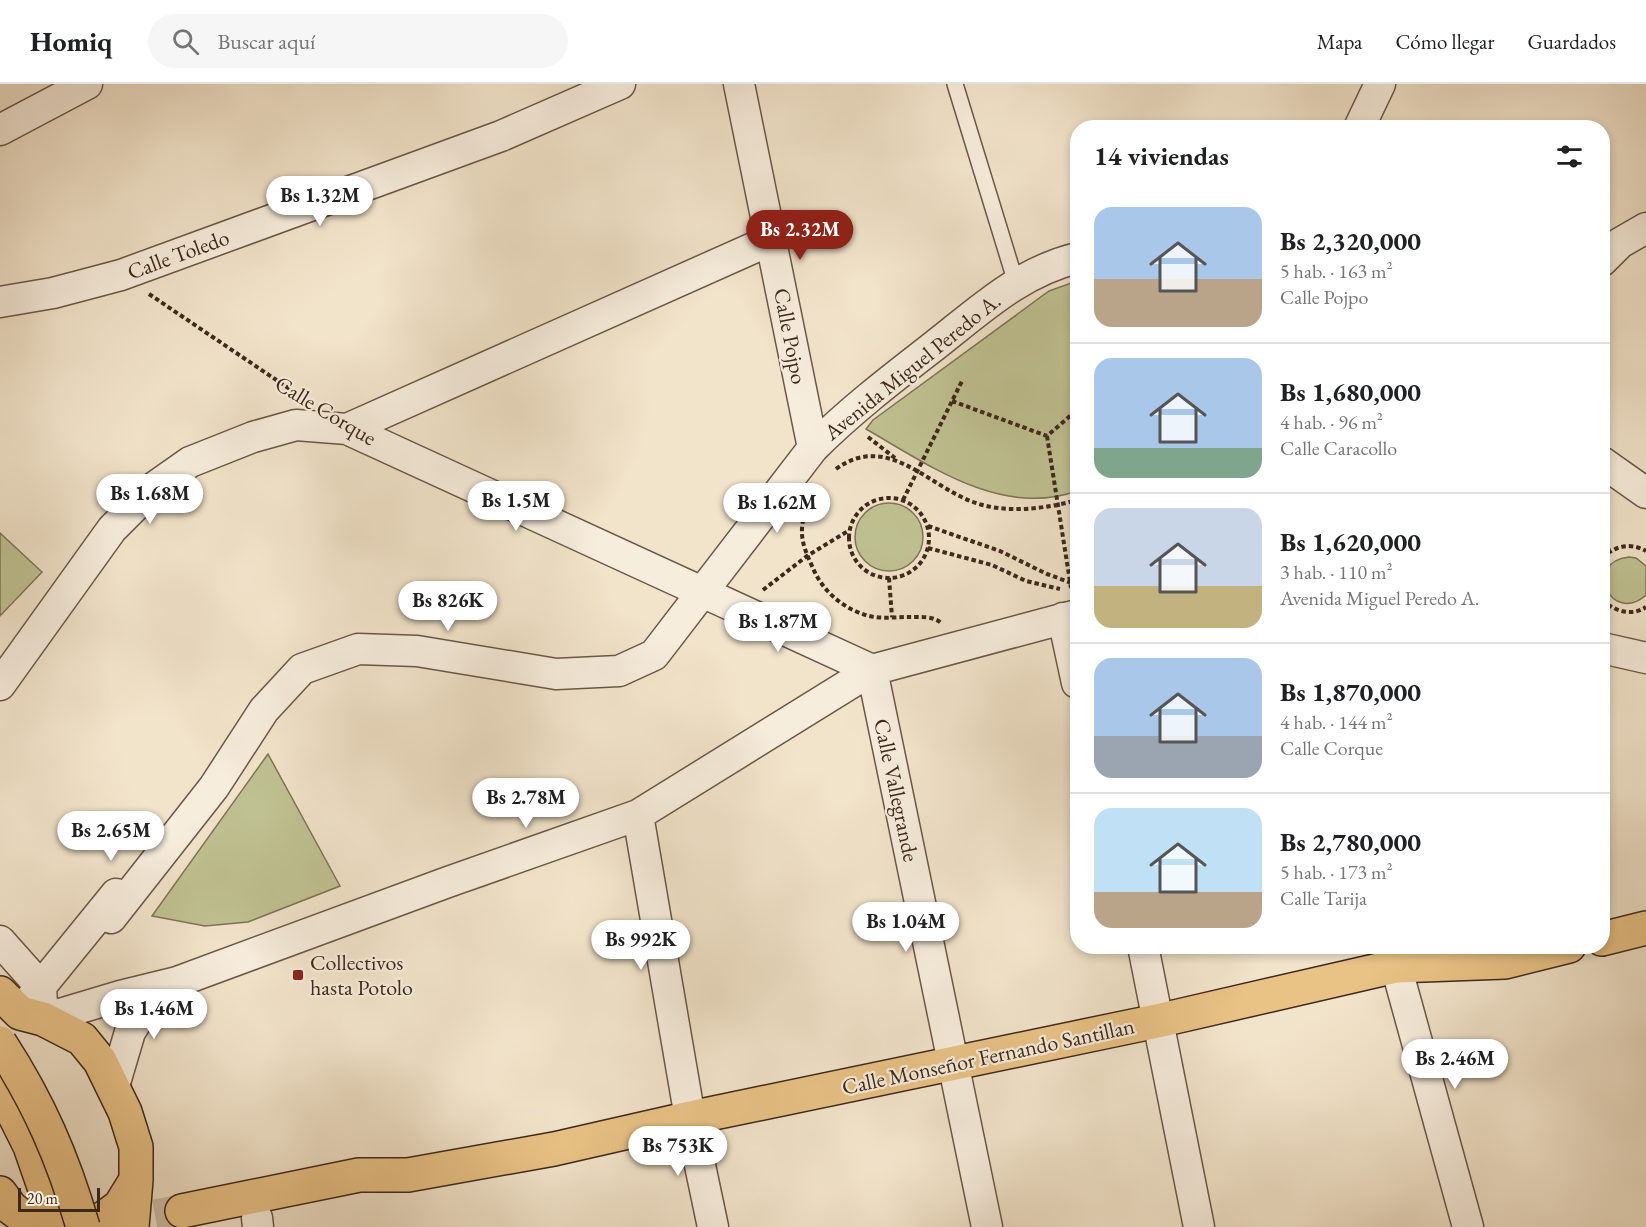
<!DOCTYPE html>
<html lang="es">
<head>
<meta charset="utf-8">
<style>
  body { margin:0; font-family:"EB Garamond",serif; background:#f6f6f6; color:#202124; height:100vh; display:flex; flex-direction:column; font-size:22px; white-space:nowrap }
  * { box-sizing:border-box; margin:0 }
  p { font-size:20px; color:#757577 }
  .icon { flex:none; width:33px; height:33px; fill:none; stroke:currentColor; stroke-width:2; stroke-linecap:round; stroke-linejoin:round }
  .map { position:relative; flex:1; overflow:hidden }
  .panel { position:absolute; left:1070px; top:36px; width:540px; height:834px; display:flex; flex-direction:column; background:#fff; border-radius:24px; box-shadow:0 3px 9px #0003 }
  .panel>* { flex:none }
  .scale { position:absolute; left:18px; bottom:15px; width:82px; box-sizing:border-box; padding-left:6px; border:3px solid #3d2819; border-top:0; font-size:16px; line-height:21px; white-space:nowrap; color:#3d2819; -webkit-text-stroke:4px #f7eddd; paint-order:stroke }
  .price { position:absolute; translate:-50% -51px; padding:0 14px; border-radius:21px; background:#fff; color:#222; font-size:20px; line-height:39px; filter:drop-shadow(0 2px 3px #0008) }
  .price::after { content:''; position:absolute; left:50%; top:36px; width:18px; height:14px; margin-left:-9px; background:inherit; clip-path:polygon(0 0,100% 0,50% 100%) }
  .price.active { background:#8f2418; color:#fff }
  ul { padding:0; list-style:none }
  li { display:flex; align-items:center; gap:18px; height:150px; padding:0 24px }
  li+li { border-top:2px solid #e0e0e0 }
  li span { display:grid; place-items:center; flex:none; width:168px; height:120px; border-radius:18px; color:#555 }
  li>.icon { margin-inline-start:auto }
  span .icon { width:72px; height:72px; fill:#fffc; stroke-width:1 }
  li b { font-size:26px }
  h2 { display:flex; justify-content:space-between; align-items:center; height:72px; padding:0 24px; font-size:26px }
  header { display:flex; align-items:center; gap:36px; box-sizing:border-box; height:84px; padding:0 30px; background:#fff; border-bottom:2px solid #e0e0e0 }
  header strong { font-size:28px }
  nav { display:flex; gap:33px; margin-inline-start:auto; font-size:21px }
  .search { width:420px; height:54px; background:#f6f6f6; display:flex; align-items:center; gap:15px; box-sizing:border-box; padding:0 21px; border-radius:33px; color:#757577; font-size:22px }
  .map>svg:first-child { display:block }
  .green { fill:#c0c293; stroke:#7e7556; stroke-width:1.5 }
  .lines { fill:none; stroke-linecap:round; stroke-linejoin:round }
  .primary-tunnel { stroke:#cebea7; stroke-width:33; stroke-dasharray:33 16; stroke-linecap:butt }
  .service-casing { stroke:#6a5746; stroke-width:18 }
  .minor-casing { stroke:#6a5746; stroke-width:33 }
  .primary-casing { stroke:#3d2819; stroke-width:36 }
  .path { stroke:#3d2819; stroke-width:4; stroke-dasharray:4.5 3; stroke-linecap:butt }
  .service { stroke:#f7eddd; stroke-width:15 }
  .minor { stroke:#f7eddd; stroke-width:30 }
  .primary { stroke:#e9c286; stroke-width:33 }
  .primary-bridge-casing { stroke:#3d2819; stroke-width:36; stroke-linecap:butt }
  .primary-bridge { stroke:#e9c286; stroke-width:33 }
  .poi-dot { fill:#8f2418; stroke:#f7eddd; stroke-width:2 }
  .labels { text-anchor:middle; stroke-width:4.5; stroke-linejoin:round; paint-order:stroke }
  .street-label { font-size:22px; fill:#3d2819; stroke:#f7eddd }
  .poi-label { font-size:22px; fill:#3d2819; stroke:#f7eddd; text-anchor:start }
</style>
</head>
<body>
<header>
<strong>Homiq</strong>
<div class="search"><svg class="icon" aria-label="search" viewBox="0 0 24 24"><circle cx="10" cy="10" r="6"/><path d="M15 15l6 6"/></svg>Buscar aquí</div>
<nav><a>Mapa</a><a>Cómo llegar</a><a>Guardados</a></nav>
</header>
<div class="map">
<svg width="1646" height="1143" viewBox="0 0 1646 1143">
  <rect width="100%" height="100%" fill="#f2e4cb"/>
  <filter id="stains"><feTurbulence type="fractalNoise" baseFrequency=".00333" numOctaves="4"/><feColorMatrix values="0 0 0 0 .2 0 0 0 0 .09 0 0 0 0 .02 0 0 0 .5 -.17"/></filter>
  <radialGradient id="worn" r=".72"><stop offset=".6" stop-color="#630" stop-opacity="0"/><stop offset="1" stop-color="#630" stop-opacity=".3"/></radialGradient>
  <path class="green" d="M1077,197v210c-76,27 -148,-26 -211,-62l7,-9 176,-129z
    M855 453a34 34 0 1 1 68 0a34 34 0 1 1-68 0Z
    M0,449l42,39 -42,44z
    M1629,473l7,1 10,8v29c-35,31 -64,-33 -17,-38z
    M268,670l72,132 -92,36 -43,4 -53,-10z"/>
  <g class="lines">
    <path class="primary-tunnel" d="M107,1141l75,-14"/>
    <g class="service-casing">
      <path id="service" d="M955,0l61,199"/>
    </g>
    <g class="minor-casing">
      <path id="minor" d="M739,0l74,364
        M1359,44l21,-44
        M0,46l87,-46
        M1602,177l18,-18 26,-15
        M0,218l53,-9 68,-18 380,-139 119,-52
        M347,345l424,-189
        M1602,378l44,31
        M1063,534l14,65
        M1602,564l44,10
        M872,586l115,557
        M0,601l112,-156 41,-41 37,-26 63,-25 43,-12 51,4 525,241
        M638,731l52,303 23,109
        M111,834l103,-131 50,-77 38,-41 56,-20 59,2 139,23 63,-3 35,-16 159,-207c36,-36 76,-67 116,-98 48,-37 88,-77 148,-92
        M0,857l41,46 2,32 77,-23 57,-14 271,-100 190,-67 234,-145 205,-55
        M1143,862l56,281
        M1396,882l72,261
        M29,917l87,-107
        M114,1002l16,-54 14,-22 28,-24
        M257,1134l1,9"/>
    </g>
    <g class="primary-casing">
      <path id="primary" d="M1602,855l44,-11
        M0,909l20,20 23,6 39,20 18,22 25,51 11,35v33l-4,47
        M0,1002l30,60 28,81
        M0,1109l11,15 26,19h4
        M182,1127l177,-36h49l146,-26 136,-31 467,-97 239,-55 109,-4 64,-16
        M88,1143l5,-1 27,-20 16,-26"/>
    </g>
    <path class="path" d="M149,210l151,102
      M952,317l95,35 30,-26
      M1047,352l24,152
      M868,353l27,21
      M836,385c51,-37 91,16 137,33 32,12 72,7 104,-2
      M849 454a40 40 0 1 1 80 0a40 40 0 1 1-80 0Z
      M903,416l59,-119
      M808,421c-10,25 -7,37 4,61 10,25 31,43 57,50 13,3 28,1 41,1 10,0 24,-1 31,6
      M928,442l72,25 47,23 22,8 8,-9
      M1602,456l8,11
      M928,464l64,17 34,16 34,8
      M1602,474c13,-12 28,-16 44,-7
      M889,494l3,39
      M763,506l44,-34 41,-25
      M1602,516c13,11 29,17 44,7"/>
    <use href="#service" class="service"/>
    <use href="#minor" class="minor"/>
    <use href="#primary" class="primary"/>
    <g class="primary-bridge-casing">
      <path id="primary-bridge" d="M0,959c39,60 63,115 83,184"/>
    </g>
    <use href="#primary-bridge" class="primary-bridge"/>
  </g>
  <rect class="poi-dot" x="292" y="885" width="12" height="12" rx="3"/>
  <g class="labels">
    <g class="street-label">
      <text transform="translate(178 170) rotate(-20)" y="8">Calle Toledo</text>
      <text transform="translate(791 252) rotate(79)" y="8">Calle Pojpo</text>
      <text transform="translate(912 282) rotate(-39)" y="8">Avenida Miguel Peredo A.</text>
      <text transform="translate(326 326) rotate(31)" y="8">Calle Corque</text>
      <text transform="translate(897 706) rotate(78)" y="8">Calle Vallegrande</text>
      <text transform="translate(988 972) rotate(-12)" y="8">Calle Monseñor Fernando Santillan</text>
    </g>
    <g class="poi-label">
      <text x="310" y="886">Collectivos<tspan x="310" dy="25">hasta Potolo</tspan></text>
    </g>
  </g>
  <rect width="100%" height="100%" filter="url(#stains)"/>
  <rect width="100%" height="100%" fill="url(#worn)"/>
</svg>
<div class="scale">20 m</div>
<b class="price" style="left:320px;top:143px">Bs 1.32M</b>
<b class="price active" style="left:800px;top:177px">Bs 2.32M</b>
<b class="price" style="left:150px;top:441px">Bs 1.68M</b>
<b class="price" style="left:516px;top:448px">Bs 1.5M</b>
<b class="price" style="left:777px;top:450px">Bs 1.62M</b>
<b class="price" style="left:448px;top:548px">Bs 826K</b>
<b class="price" style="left:778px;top:569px">Bs 1.87M</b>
<b class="price" style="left:526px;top:745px">Bs 2.78M</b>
<b class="price" style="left:111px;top:778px">Bs 2.65M</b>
<b class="price" style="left:906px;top:869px">Bs 1.04M</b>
<b class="price" style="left:641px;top:887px">Bs 992K</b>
<b class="price" style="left:154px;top:956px">Bs 1.46M</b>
<b class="price" style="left:1455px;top:1006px">Bs 2.46M</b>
<b class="price" style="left:678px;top:1093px">Bs 753K</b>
<section class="panel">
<h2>14 viviendas<svg class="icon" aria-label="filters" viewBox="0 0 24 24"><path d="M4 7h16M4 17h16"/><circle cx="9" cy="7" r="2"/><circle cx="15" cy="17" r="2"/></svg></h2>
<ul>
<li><span style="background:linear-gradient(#a9c7e8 60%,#b9a48a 0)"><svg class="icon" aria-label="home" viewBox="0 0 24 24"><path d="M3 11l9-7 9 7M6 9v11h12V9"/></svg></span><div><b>Bs 2,320,000</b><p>5 hab. · 163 m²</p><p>Calle Pojpo</p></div></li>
<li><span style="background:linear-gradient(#a9c7e8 75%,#7fa58c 0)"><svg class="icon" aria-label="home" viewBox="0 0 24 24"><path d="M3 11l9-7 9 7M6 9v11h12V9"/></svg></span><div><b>Bs 1,680,000</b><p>4 hab. · 96 m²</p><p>Calle Caracollo</p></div></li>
<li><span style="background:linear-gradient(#c9d6e8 65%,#c2b280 0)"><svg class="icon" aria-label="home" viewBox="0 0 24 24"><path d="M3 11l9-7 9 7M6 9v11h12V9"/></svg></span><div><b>Bs 1,620,000</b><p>3 hab. · 110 m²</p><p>Avenida Miguel Peredo A.</p></div></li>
<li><span style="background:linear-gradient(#a9c7e8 65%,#9aa5b1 0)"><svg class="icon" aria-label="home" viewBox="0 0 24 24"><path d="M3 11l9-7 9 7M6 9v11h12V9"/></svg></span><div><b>Bs 1,870,000</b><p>4 hab. · 144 m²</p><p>Calle Corque</p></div></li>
<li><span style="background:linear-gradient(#bfe0f5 70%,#b9a48a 0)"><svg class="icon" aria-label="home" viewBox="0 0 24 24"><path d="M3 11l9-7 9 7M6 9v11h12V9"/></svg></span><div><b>Bs 2,780,000</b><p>5 hab. · 173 m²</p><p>Calle Tarija</p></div></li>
</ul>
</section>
</div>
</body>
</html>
